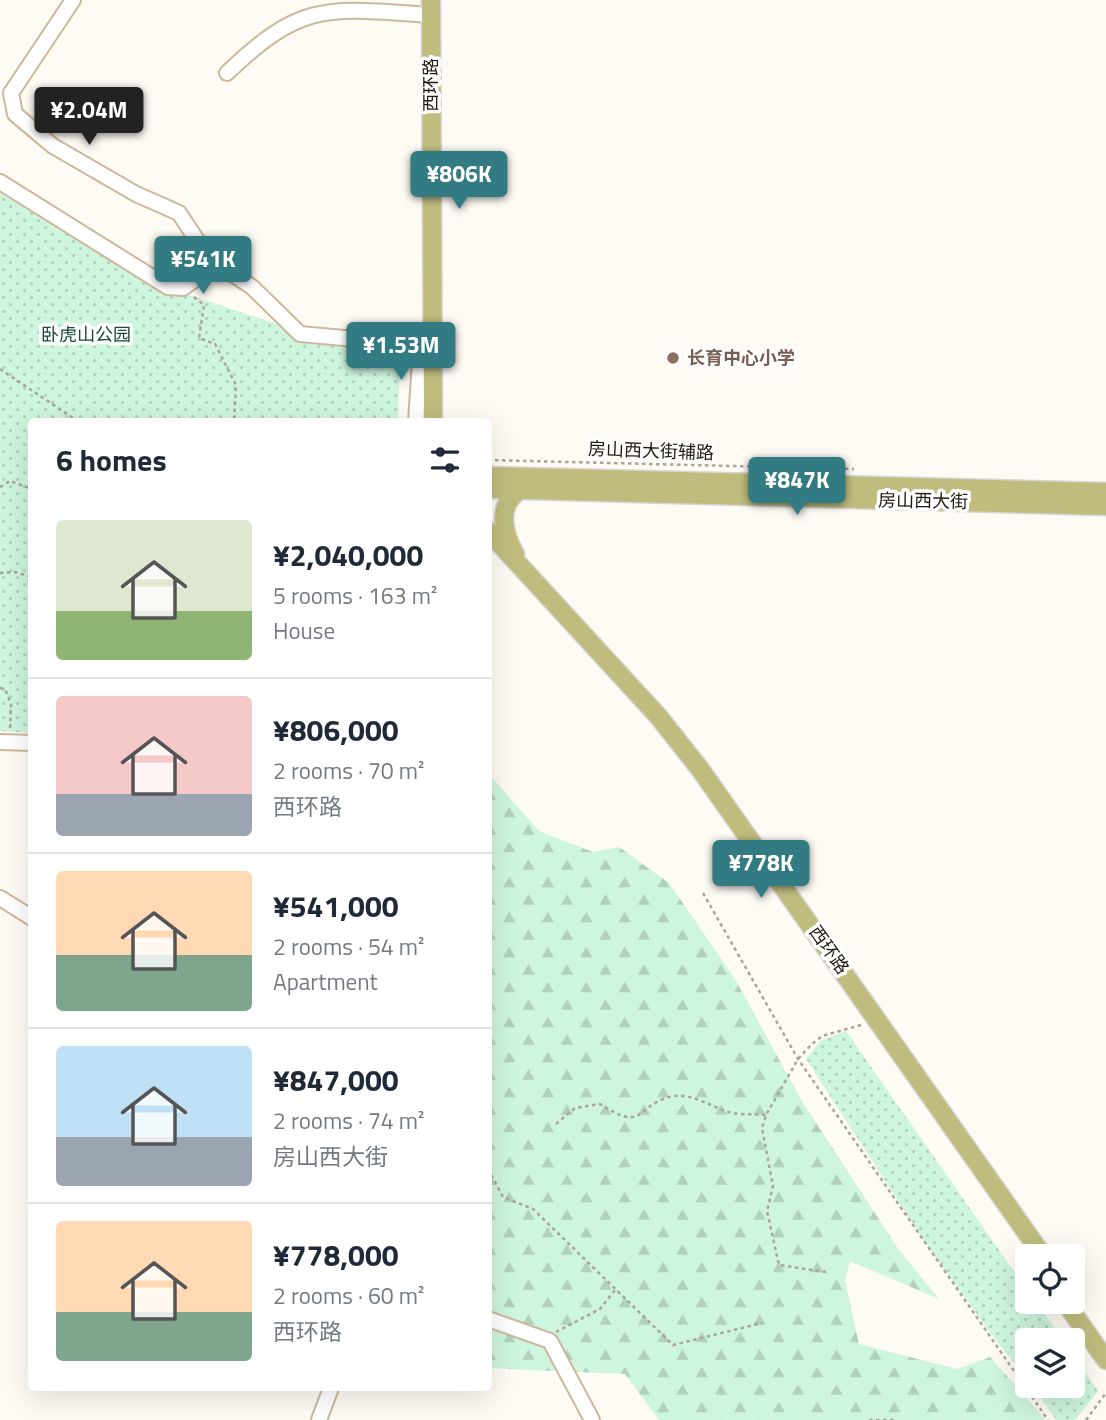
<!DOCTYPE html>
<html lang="en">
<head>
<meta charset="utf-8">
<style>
  body { margin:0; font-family:"Titillium Web","Noto Sans SC",sans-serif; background:#f6f6f7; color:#1f2937; height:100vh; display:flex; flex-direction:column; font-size:26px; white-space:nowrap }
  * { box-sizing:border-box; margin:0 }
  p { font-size:23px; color:#747a83 }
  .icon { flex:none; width:38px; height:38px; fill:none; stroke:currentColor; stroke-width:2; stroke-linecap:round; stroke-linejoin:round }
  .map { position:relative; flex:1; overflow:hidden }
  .side { position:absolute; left:28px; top:418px; width:464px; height:973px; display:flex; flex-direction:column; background:#fff; border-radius:7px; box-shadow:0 7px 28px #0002 }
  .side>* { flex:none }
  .tools { position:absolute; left:1015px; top:1244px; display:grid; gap:14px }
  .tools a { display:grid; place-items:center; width:70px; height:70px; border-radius:7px; background:#fff; box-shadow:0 7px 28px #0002; font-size:35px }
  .price { position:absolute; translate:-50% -60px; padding:0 16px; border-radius:7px; background:#337b82; color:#fff; font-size:23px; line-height:46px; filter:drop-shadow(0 2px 4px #0008) }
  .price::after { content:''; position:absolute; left:50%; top:42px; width:21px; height:16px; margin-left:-10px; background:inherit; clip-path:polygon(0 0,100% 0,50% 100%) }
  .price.selected { background:#222; color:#fff }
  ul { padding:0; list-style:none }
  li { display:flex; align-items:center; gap:21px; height:175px; padding:0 28px }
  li+li { border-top:2px solid #e0e1e3 }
  li span { display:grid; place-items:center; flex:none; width:196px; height:140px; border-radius:7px; color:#555 }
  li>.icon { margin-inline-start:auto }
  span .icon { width:84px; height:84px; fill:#fffc; stroke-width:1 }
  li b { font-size:30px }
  h2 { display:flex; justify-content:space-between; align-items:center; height:84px; padding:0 28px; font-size:30px }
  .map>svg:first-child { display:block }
  .grass { fill:url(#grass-dots) }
  .forest { fill:url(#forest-firs) }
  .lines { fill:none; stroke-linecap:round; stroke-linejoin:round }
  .minor-casing { stroke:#cdb89c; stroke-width:18 }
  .major-casing { stroke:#d7d6d4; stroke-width:21 }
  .path { stroke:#a9a49c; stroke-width:2.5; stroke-dasharray:3.5 3.5; stroke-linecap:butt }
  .minor { stroke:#fff; stroke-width:14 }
  .major { stroke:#bfbc7e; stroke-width:18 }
  .education-dot { fill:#8d6e63; stroke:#fff; stroke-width:2.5 }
  .labels { text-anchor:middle; stroke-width:7; stroke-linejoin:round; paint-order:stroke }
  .street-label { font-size:18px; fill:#211a0f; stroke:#fff }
  .park-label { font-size:18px; fill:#194a32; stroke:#fff }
  .education-label { font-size:18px; font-weight:bold; fill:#785e54; stroke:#fff; text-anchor:start }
</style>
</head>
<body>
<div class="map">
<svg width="1106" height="1420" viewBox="0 0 1106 1420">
  <defs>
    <pattern id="grass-dots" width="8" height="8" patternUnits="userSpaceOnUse" patternTransform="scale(1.75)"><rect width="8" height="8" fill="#cef5de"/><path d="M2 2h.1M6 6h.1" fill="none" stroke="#b1d1bd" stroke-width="1.8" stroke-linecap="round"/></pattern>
    <pattern id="forest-firs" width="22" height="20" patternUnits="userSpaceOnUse" patternTransform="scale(1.75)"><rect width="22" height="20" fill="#cef5de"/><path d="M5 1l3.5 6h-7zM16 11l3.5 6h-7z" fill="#b1d1bd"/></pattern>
  </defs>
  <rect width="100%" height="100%" fill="#fefaf4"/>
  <path class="grass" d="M0,184l186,110 214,71 -2,57h-366l-1,311 -31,-2z
    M846,1031l181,259v12h9l27,38h-36v38l-30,-36 -74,-103 -117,-180 14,-18z
    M1073,1355l25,36 -23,29h-19l-23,-34h40z"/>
  <path class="forest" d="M488,773l51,58 54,21 26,-5 50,36 66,96 68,124 96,147 40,49 -89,-38 -5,19 14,64 98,25 33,-12 56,63h-387l-34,-46 -137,-6z"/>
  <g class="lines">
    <g class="minor-casing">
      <path id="minor" d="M73,0l-62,93 4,21 38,32 83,48 43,19 35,53
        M227,73c76,-73 101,-65 204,-58
        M0,182l168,105 15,1 31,-22 9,2 29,19 48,47 121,11
        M416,422l5,-77 6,-7
        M0,742l32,1
        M0,898l32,20
        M488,1319l62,22 42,79
        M319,1420l12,-32"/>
    </g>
    <g class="major-casing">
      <path id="major" d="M431,0l2,422
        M488,476l618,16
        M488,489l618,17
        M488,531l170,185 42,53 343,487
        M515,554c-12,-21 -19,-49 5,-64
        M1065,1302l41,58"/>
    </g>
    <path class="path" d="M194,297l10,8 -5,33 16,6 21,41 -2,37
      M0,369l79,53
      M488,460l366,9
      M0,487l10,-6 22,8
      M0,573l15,-1 17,5
      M0,688l5,1 6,15 -1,24
      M703,893l95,166 250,361
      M556,1124l19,-16 25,-4c45,29 34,3 69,-7 22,-6 43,11 63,16 11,2 23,1 34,2
      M488,1169l15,28 30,12 140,136 89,-22
      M826,1272l-47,-7 -12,-54 6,-25 -11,-58 4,-13 32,-56 13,-14 11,-9 39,-11
      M556,1332l44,-23 15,-19
      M869,1420h26
      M1086,1420l20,-27"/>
    <use href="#minor" class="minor"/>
    <use href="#major" class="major"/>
  </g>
  <circle class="education-dot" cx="673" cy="358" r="7"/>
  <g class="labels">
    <g class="street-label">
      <text transform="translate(431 85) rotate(-90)" y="6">西环路</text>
      <text transform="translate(651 451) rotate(2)" y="6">房山西大街辅路</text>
      <text transform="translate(923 501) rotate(1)" y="6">房山西大街</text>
      <text transform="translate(829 950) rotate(55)" y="6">西环路</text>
    </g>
    <g class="park-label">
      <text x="86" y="341">卧虎山公园</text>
    </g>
    <g class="education-label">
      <text x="687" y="364">长育中心小学</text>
    </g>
  </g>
</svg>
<div class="tools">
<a><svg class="icon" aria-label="locate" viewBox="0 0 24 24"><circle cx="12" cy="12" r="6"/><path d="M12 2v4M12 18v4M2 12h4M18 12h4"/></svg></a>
<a><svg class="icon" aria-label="layers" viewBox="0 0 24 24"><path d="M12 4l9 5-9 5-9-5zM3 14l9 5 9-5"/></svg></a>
</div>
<b class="price selected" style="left:89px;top:147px">¥2.04M</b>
<b class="price" style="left:459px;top:211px">¥806K</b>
<b class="price" style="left:203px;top:296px">¥541K</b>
<b class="price" style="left:401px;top:382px">¥1.53M</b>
<b class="price" style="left:797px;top:517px">¥847K</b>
<b class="price" style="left:761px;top:900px">¥778K</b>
<section class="side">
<h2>6 homes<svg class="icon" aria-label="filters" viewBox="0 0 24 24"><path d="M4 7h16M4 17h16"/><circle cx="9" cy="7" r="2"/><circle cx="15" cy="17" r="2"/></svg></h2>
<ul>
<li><span style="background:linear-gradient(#dfe7d0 65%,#8fb573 0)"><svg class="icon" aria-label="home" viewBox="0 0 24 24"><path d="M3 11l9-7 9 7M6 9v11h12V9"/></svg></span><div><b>¥2,040,000</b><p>5 rooms · 163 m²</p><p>House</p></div></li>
<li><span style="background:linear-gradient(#f6c9c9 70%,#9aa5b1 0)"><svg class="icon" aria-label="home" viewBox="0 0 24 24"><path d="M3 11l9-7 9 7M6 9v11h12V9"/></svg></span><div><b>¥806,000</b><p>2 rooms · 70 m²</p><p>西环路</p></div></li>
<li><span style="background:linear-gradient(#ffd9b3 60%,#7fa58c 0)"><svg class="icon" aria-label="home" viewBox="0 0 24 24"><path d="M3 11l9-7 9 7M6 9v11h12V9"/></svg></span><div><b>¥541,000</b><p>2 rooms · 54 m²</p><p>Apartment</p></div></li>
<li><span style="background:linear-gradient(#bfe0f5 65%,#9aa5b1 0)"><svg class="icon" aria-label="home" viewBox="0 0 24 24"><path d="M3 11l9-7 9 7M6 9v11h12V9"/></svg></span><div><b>¥847,000</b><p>2 rooms · 74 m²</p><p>房山西大街</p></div></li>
<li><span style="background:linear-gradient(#ffd9b3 65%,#7fa58c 0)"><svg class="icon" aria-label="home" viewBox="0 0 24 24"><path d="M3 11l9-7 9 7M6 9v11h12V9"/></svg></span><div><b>¥778,000</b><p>2 rooms · 60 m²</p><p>西环路</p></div></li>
</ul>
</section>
</div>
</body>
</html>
